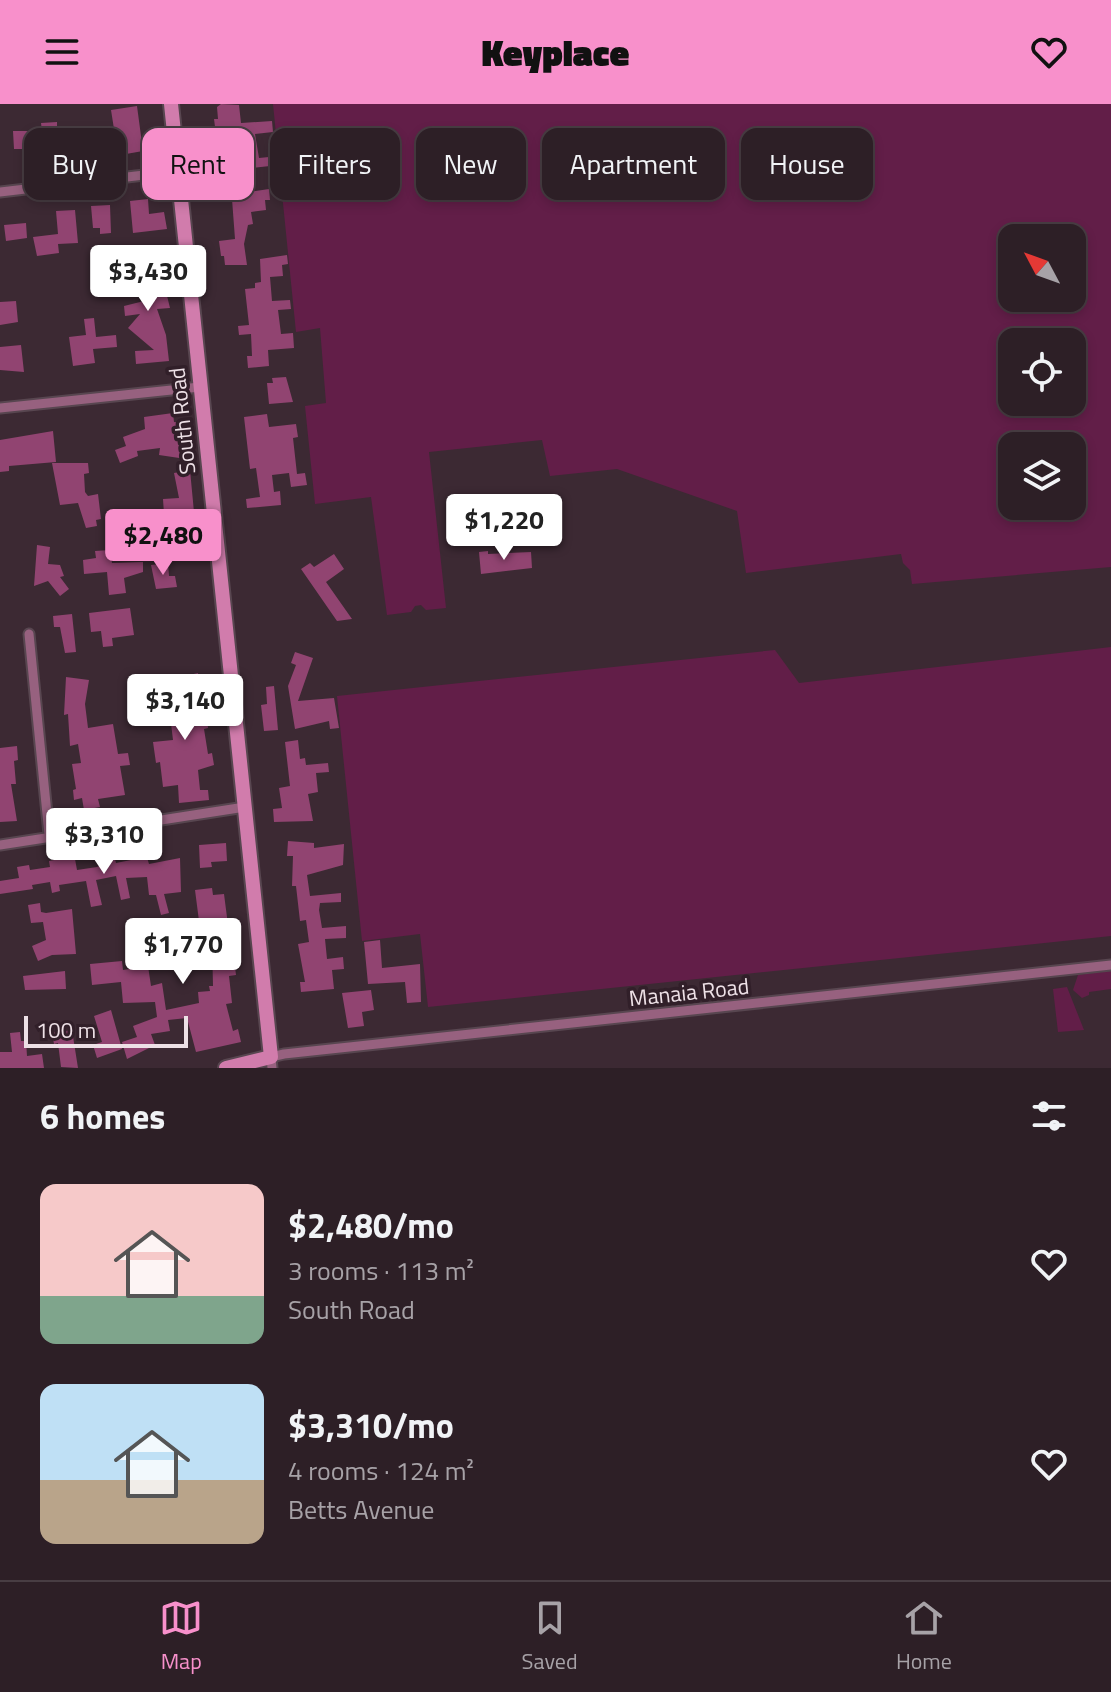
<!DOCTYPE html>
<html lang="en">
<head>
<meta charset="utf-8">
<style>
  body { margin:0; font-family:"Titillium Web",sans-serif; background:#35272e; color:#f1f3f6; height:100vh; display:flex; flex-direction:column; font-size:30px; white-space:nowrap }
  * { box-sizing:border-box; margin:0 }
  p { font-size:26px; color:#a7a2a7 }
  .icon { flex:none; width:44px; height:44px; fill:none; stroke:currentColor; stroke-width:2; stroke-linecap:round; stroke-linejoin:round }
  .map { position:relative; height:964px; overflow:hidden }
  .panel { display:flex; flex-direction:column; background:#2d1f26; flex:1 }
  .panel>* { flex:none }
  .hud { position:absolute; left:24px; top:24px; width:1064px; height:72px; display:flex; gap:16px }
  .needle { width:52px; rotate:311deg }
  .fabs { position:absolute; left:998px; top:120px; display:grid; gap:16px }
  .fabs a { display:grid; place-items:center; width:88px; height:88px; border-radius:16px; background:#2d1f26; box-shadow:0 4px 12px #0003,0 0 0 2px #483d43; font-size:40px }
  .scale { position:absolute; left:24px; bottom:20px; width:164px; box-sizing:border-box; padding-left:8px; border:4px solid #ede0e6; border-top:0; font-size:22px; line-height:28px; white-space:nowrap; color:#ede0e6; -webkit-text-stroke:6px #311f29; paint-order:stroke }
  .price { position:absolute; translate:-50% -68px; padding:0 18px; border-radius:8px; background:#fff; color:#222; font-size:26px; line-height:52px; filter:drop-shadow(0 2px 4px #0008) }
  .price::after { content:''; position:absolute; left:50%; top:48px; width:24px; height:18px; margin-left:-12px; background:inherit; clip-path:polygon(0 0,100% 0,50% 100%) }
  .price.current { background:#f890cb; color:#111 }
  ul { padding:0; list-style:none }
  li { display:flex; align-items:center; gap:24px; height:200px; padding:0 40px }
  li span { display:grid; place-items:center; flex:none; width:224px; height:160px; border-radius:16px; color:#555 }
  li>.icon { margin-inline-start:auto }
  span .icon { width:96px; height:96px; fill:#fffc; stroke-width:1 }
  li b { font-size:34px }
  h2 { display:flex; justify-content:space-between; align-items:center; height:96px; padding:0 40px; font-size:34px }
  .chip { padding:0 28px; border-radius:16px; background:#2d1f26; box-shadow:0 4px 12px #0003,0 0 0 2px #483d43; font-size:28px; line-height:72px }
  .chip.current { background:#f890cb; color:#111 }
  header { display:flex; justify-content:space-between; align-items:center; height:104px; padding:0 40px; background:#f890cb; color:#111; font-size:36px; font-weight:800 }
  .dock { display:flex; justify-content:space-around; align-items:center; height:112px; border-top:2px solid #483d43; background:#2d1f26; font-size:22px; color:#a7a2a7 }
  .dock a { display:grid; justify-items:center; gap:4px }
  .dock .current { color:#f890cb }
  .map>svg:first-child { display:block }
  .green { fill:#621e48; fill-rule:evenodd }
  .building { fill:#914471 }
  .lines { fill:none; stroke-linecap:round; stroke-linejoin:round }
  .street-casing { stroke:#584650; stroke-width:13 }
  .secondary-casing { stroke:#584650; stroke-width:18 }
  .street { stroke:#97617f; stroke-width:9 }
  .secondary { stroke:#d17cac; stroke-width:14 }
  .labels { text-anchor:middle; stroke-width:7; stroke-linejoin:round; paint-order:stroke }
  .street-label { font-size:22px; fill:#ede0e6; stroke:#311f29 }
</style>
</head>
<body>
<header><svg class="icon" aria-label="menu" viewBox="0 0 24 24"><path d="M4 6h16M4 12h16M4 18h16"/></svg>Keyplace<svg class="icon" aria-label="heart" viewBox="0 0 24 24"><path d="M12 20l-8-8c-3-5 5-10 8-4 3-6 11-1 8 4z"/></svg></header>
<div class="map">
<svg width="1111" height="964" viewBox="0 0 1111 964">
  <rect width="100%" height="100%" fill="#3c2933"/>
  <path class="green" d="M273,0h838v463l-199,17 -2,-14 -7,-7 -2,-9 -155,19 -9,-62 -120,-42 -67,7 -8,-36 -113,12 17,156 -20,2 -5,-5 -6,1 -4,6 -24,3 -16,-118 -56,7 -10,-98 21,-3 -6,-75 -24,4zM1012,134h60v60h-60zM1012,238h60v60h-60zM1012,342h60v60h-60z
    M1111,543v289l-683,71 -8,-73 -58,7 -25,-245 438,-46 24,33z
    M1111,867v18l-22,3v3l-7,3 -9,-8 5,-15z
    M1067,883l17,43 -26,2 -5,-43z"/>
  <path class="building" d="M221,0l18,1 2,18 31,-2 1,11 -18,2 4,24 10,-1 1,9 -26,3 4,23 21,-3 1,11h-5l1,10 -15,2 2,12 -5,1 -4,19 3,21h-22l-1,-9h-3l-2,-15 16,-2 -3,-40h-5l-1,-11h5l-2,-23 -4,-11 -12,2 -2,-13 6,-1 -3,-23h4l-1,-12z
    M137,2l6,45 -17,3 -3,-15 -14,1 -1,-10 6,-1 -3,-19z
    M57,18v11l15,-1 1,14h5l1,10 -27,2v-6l-28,1v-4h-10l-1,-18h29l-1,-8z
    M148,95l1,15 15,-2 3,17 -34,4 -3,-32z
    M110,101l1,28 -11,1v-6h-7l-2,-22z
    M75,106l3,33 -20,1 1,9 -22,3 -4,-19 25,-3 -2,-23z
    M26,119l1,15 -21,3 -2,-16z
    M287,151l1,9 -6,1 1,11 -13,1 2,24 18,-1 1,9 -13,1 3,24 12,-1 1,15 -26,2 1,16 -21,2 -1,-12h5l-1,-22 -12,1 -1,-9 11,-1 -4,-36 10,-1v-5l6,-1 -1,-23z
    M159,159l11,45 -13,1 9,26 3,26 -33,3 -1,-13 19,-1 -26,-22 12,-14 -15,2 -1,-10 20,-5 -2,-17 -24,4 -2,-12 30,-5v-5z
    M16,197l2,21 -18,3v-23z
    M94,214l2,19 20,-2 1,12 -24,2 2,14 -22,3 -4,-29 17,-2 -2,-16z
    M21,241l3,27 -24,-2v-23z
    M286,273l7,25 -24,2 -2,-21h6l-1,-5z
    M173,309l1,9 9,1 5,22 -2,14 -27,-4 1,-7 -23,3 1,5 -18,7 -5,-13 11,-4 -3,-9 22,-8 -1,-12z
    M267,310l2,13 27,-3 2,13 -5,1 4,36 8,-1 2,12 -16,2 -2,-14 -17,2 2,17 6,-1 1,14 -34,3 -1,-9 14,-2 -4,-29 -6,1 -6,-52z
    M53,327l3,31 -47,4v5l-9,1v-32z
    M52,359h36l1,10 -5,1 1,18 3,4 10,-2 3,25 -5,1 1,6 -11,2 -8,-25 -18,2z
    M190,366l4,42 -30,2 -1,-15 16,-1 -5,-25z
    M151,406l3,31 -17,2 -1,-11 5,-1 -2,-19z
    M171,432l1,10 12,-1 1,10 -25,3 -2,-20z
    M37,441l13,2 -2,17 12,1 4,11 -4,1 9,12 -9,7 -12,-15 -14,5z
    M110,446l2,13 31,-1v10l-19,6 2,15 -17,2 -2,-23 -23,2 -1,-14 13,-2 -1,-7z
    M488,447v3l43,-2 1,16 -51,6 -2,-22z
    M334,450l10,15 -18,13 26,37 -15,2 -36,-52 9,-6 4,4z
    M168,459l1,13h6l2,11 -21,2 -5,-24z
    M130,504l4,27 -22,3 1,8 -10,1 -2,-16 -10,1 -2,-19z
    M72,510l4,38 -11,1 -5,-26h-6l-1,-11z
    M295,548l18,6 -15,43 36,-3 5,30 -9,1 -1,-8 -34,8 -7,-43 8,-21 -5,-2z
    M198,569l3,38 6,5 1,12 -4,1 4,25 4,-1 2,12 -16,5 2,20h8l1,10 -30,3 -1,-18 -15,2 -3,-25 -4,1 -3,-21 20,-2 -3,-25 -10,1 -2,-17 14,-2v-10l10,-1 -1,-9z
    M66,573l23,3 -4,24 3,24 25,-4 5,30 10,-1 2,12 -10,1 5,29 -27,4 2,8 -16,3 -2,-12 -8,2 -1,-10 3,-1 -4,-25 9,-1 -3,-19 -8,2 -2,-32 -4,1z
    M274,582l4,44 -14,1 -3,-26 6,-1 -1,-17z
    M298,636l2,19 5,-1 1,7 22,-2 1,9 -13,1 2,19 -10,2 5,27 -39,1 -1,-13 9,-1 -3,-20 11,-2 -5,-44z
    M17,642l1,14 -4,1 2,23h-5l6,37 -17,1v-74z
    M288,737l26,2v5l30,-4 -1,21 -36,10 3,21 31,-3v9l-21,1 -1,7 3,18 24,-2v12l-21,1 2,20 16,-2 1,12 -12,1 2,19 -33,3 -1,-10h5l-7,-38 11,-2 -3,-22 -6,1 -4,-35h-4l1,-30h-6z
    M226,739l1,18 -16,1 1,5 -12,1 -1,-23z
    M138,743l1,4h6l4,13 31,-6 1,34 -17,2 5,19 -8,2 -5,-20h-7l-2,-18 -21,1 4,20 -9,2 -5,-24 -20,4 6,25 -11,2 -5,-26 -27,4 1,6 -8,2 -2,-11 -18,3 1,4 -33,5v-13l19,-3 -2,-11 12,-2 1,5 20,-3 -1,-6 11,-2h15l2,11 20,-3 6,-3 -3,-13 12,-3 4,15 15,-3 -1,-12z
    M212,784l1,7 11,-1 4,31 6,-1 2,15 -14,2 2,19 10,-1 2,16 -7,1 3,27 -6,1 7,27 5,-2 3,13 -45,10 -9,-34 -19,2 2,11 -19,3 4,11 -28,14 -5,-17 15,-5 -4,-11 24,-9 -2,-15 -32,1 -2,-21 -29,3 -2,-21 32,-3 1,9 25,-4 3,20 11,-3 4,27 33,-7 -1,-11 12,-1 -1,-5h4l-1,-43h-6l-1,-11 -23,3 -2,-12 19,-2 -4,-31z
    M40,799l1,9 5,1 26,-4 4,45 -24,1 -14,6 -6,-15 14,-6 -3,-18 -12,1 -3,-18z
    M380,836l2,28 38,-4 1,38 -14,1 -2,-21 -37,2 -4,-42z
    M65,867l1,18 -41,1 -2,-14z
    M371,886l3,20 -12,2 2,14 -16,2 -6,-35z
    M111,906l11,39 -25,9 -4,-13 9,-3 -8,-26z
    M72,926l6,38 -17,-1 -3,-24 -4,1 -2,-11z
    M20,928l1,9h5l1,15 15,-2 2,14h-44v-16h12l-2,-19z"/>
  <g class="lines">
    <g class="street-casing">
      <path id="street" d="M0,88l178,-21
        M0,304l200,-21
        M29,530l20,200
        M0,741l245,-38
        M272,964l-1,-11 13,-3 827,-89"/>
    </g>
    <g class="secondary-casing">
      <path id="secondary" d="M171,0l100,953 -45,11"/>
    </g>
    <use href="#street" class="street"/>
    <use href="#secondary" class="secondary"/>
  </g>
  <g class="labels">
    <g class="street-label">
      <text transform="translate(182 317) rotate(-96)" y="8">South Road</text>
      <text transform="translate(689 888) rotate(-6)" y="8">Manaia Road</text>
    </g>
  </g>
</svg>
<div class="fabs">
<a><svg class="needle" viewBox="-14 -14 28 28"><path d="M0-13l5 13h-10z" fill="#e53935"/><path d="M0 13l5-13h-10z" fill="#a7a2a7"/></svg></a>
<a><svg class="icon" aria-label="locate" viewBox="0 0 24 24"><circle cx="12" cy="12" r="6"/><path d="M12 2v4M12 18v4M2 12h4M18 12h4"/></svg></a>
<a><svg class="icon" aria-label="layers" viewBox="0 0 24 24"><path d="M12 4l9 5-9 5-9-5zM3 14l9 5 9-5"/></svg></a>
</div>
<div class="scale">100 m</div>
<b class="price" style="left:148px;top:209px">$3,430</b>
<b class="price" style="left:504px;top:458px">$1,220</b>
<b class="price current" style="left:163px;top:473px">$2,480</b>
<b class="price" style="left:185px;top:638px">$3,140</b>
<b class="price" style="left:104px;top:772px">$3,310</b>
<b class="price" style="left:183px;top:882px">$1,770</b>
<div class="hud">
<a class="chip">Buy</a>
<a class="chip current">Rent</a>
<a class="chip">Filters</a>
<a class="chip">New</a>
<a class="chip">Apartment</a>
<a class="chip">House</a>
</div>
</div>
<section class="panel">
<h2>6 homes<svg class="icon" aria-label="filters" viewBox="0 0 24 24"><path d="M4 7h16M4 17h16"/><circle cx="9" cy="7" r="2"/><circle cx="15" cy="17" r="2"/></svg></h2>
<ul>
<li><span style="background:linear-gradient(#f6c9c9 70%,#7fa58c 0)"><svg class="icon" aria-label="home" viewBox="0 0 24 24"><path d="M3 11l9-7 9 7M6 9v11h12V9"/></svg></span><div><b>$2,480/mo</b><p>3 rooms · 113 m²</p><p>South Road</p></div><svg class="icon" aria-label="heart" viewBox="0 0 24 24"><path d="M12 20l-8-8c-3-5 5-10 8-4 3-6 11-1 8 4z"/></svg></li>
<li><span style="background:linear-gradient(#bfe0f5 60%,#b9a48a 0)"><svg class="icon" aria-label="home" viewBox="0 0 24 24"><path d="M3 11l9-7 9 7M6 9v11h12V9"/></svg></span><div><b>$3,310/mo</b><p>4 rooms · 124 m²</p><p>Betts Avenue</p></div><svg class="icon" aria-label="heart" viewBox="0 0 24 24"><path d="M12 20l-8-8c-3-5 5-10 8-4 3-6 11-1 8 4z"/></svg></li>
</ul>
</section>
<nav class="dock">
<a class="current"><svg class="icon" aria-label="map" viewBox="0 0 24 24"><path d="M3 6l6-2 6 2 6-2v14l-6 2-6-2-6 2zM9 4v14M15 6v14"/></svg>Map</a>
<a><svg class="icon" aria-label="saved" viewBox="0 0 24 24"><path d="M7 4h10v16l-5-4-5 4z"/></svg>Saved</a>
<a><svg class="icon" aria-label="home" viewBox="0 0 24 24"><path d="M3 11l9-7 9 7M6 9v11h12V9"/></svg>Home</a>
</nav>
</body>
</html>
